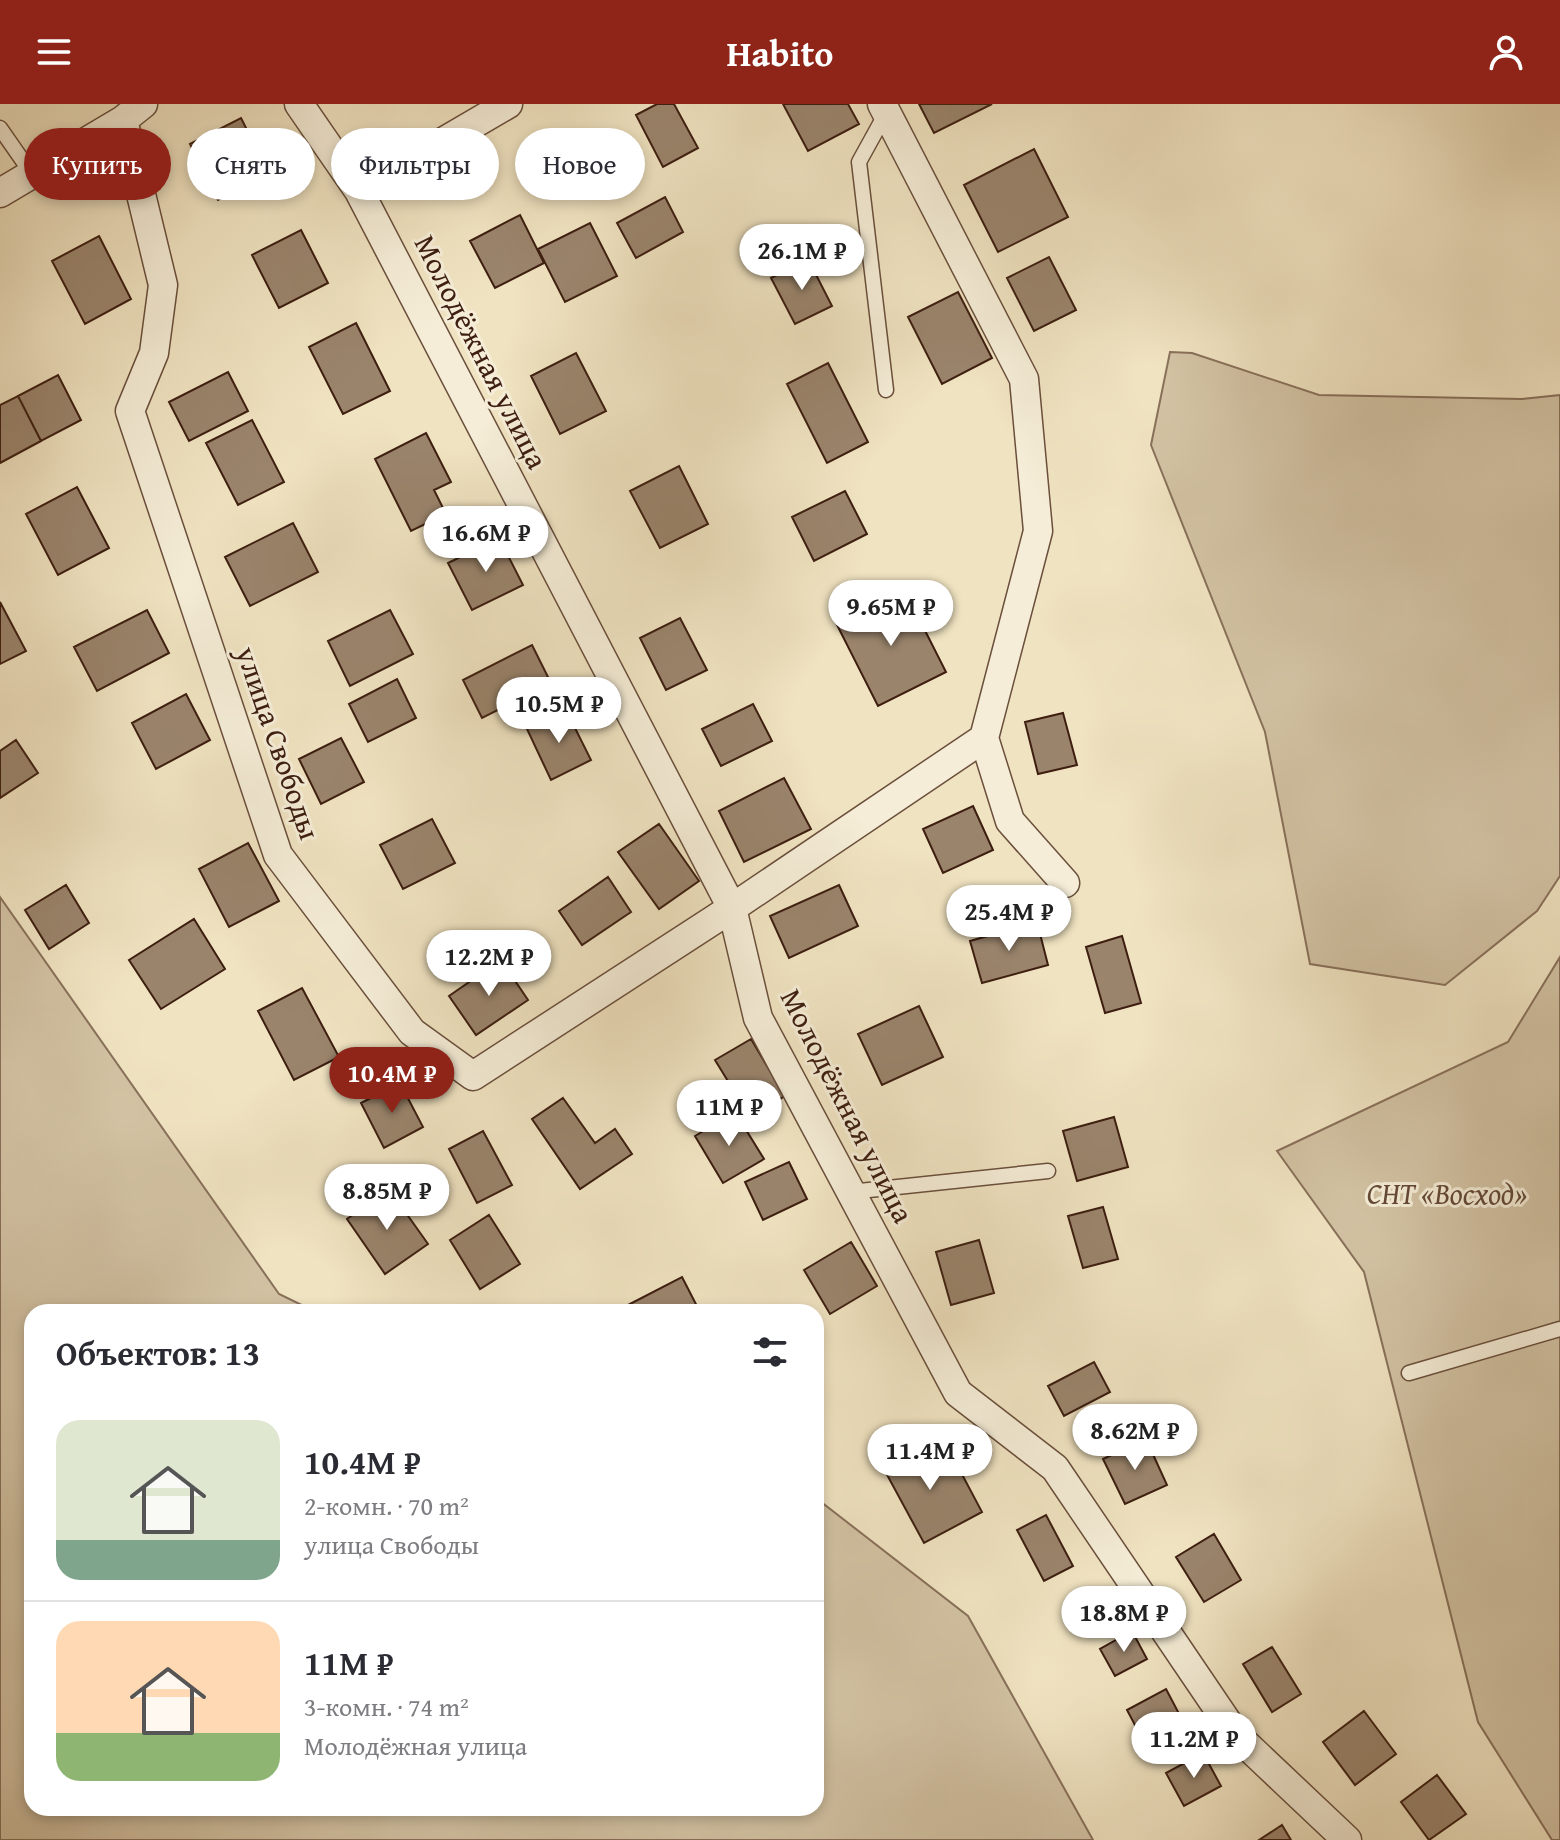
<!DOCTYPE html>
<html lang="ru">
<head>
<meta charset="utf-8">
<style>
  body { margin:0; font-family:"Gentium Book Plus",serif; background:#f2f2f3; color:#2b2b33; height:100vh; display:flex; flex-direction:column; font-size:30px; white-space:nowrap }
  * { box-sizing:border-box; margin:0 }
  p { font-size:26px; color:#7c7c81 }
  .icon { flex:none; width:44px; height:44px; fill:none; stroke:currentColor; stroke-width:2; stroke-linecap:round; stroke-linejoin:round }
  .map { position:relative; flex:1; overflow:hidden }
  .details { position:absolute; left:24px; top:1200px; width:800px; height:512px; display:flex; flex-direction:column; background:#fff; border-radius:24px; box-shadow:0 4px 12px #0003 }
  .details>* { flex:none }
  .guide { position:absolute; left:24px; top:24px; width:800px; height:72px; display:flex; gap:16px }
  .price { position:absolute; translate:-50% -68px; padding:0 18px; border-radius:28px; background:#fff; color:#222; font-size:26px; line-height:52px; filter:drop-shadow(0 2px 4px #0008) }
  .price::after { content:''; position:absolute; left:50%; top:48px; width:24px; height:18px; margin-left:-12px; background:inherit; clip-path:polygon(0 0,100% 0,50% 100%) }
  .price.on { background:#8f2418; color:#fff }
  ul { padding:0; list-style:none }
  li { display:flex; align-items:center; gap:24px; height:200px; padding:0 32px }
  li+li { border-top:2px solid #e1e1e2 }
  li span { display:grid; place-items:center; flex:none; width:224px; height:160px; border-radius:24px; color:#555 }
  li>.icon { margin-inline-start:auto }
  span .icon { width:96px; height:96px; fill:#fffc; stroke-width:1 }
  li b { font-size:34px }
  h2 { display:flex; justify-content:space-between; align-items:center; height:96px; padding:0 32px; font-size:34px }
  .pill { padding:0 28px; border-radius:36px; background:#fff; box-shadow:0 4px 12px #0003; font-size:28px; line-height:72px }
  .pill.on { background:#8f2418; color:#fff }
  header { display:flex; justify-content:space-between; align-items:center; height:104px; padding:0 32px; background:#8f2418; color:#fff; font-size:36px; font-weight:700 }
  .map>svg:first-child { display:block }
  .green { fill:#d2c2a3; stroke:#88705a; stroke-width:2 }
  .building { fill:#9a846c; stroke:#3d1e10; stroke-width:2 }
  .lines { fill:none; stroke-linecap:round; stroke-linejoin:round }
  .service-casing { stroke:#6a4f3c; stroke-width:17 }
  .minor-casing { stroke:#6a4f3c; stroke-width:31 }
  .service { stroke:#f5edd7; stroke-width:14 }
  .minor { stroke:#f5edd7; stroke-width:28 }
  .labels { text-anchor:middle; stroke-width:6; stroke-linejoin:round; paint-order:stroke }
  .street-label { font-size:30px; fill:#3d1e10; stroke:#f5edd7 }
  .park-label { font-size:30px; font-style:italic; fill:#624735; stroke:#f5edd7 }
</style>
</head>
<body>
<header><svg class="icon" aria-label="menu" viewBox="0 0 24 24"><path d="M4 6h16M4 12h16M4 18h16"/></svg>Habito<svg class="icon" aria-label="person" viewBox="0 0 24 24"><circle cx="12" cy="8" r="4"/><path d="M4 21q1-7 8-7t8 7"/></svg></header>
<div class="map">
<svg width="1560" height="1736" viewBox="0 0 1560 1736">
  <rect width="100%" height="100%" fill="#f0e3c1"/>
  <filter id="stains"><feTurbulence type="fractalNoise" baseFrequency=".0025" numOctaves="4"/><feColorMatrix values="0 0 0 0 .2 0 0 0 0 .09 0 0 0 0 .02 0 0 0 .5 -.17"/></filter>
  <radialGradient id="worn" r=".72"><stop offset=".6" stop-color="#630" stop-opacity="0"/><stop offset="1" stop-color="#630" stop-opacity=".3"/></radialGradient>
  <path class="green" d="M1170,248l22,1 127,42 203,4 38,-4v481l-23,35 -92,74 -135,-21 -45,-232 -114,-287z
    M0,793l279,397 37,18h-284v496h784v-310l152,118 125,224h-1093z
    M1560,853v883h-8l-74,-118 -114,-450 -87,-121 231,-109z"/>
  <path class="building" d="M657,0h17l24,44 -35,19 -27,-52z
    M783,0h65l11,20 -51,27z
    M919,0h73l-58,29z
    M241,14l28,56 -51,26 -28,-56z
    M1034,45l34,68 -70,35 -34,-67z
    M665,93l18,35 -47,26 -19,-35z
    M520,111l24,48 -49,25 -25,-47z
    M590,119l27,53 -52,26 -27,-53z
    M301,126l27,53 -49,25 -27,-53z
    M99,132l32,63 -46,25 -33,-63z
    M1049,153l27,53 -42,21 -27,-53z
    M808,155l24,47 -37,18 -24,-46z
    M958,188l34,66 -50,26 -34,-67z
    M356,219l34,68 -47,23 -34,-67z
    M576,249l30,58 -46,23 -29,-58z
    M828,259l40,79 -41,21 -40,-79z
    M228,268l20,39 -59,30 -20,-39z
    M58,271l23,45 -40,21 -23,-45z
    M18,292l23,45 -41,22v-58z
    M252,316l32,62 -46,23 -32,-62z
    M426,329l25,49 -17,8 12,24 -35,17 -36,-72z
    M679,362l29,58 -48,24 -30,-57z
    M77,383l32,61 -51,27 -32,-61z
    M845,387l22,43 -53,27 -22,-44z
    M293,419l25,49 -68,34 -25,-49z
    M499,434l24,47 -51,25 -24,-47z
    M904,485l42,83 -68,34 -42,-83z
    M0,498l26,49 -26,13z
    M147,506l22,43 -72,38 -23,-44z
    M390,506l23,44 -63,32 -22,-45z
    M680,514l27,52 -41,20 -26,-52z
    M532,541l19,38 -69,35 -19,-38z
    M397,575l19,39 -48,24 -19,-38z
    M186,590l24,46 -54,29 -24,-46z
    M753,600l19,37 -51,25 -19,-37z
    M566,606l25,50 -40,20 -24,-51z
    M1063,609l14,52 -39,9 -13,-52z
    M341,634l23,44 -43,22 -22,-45z
    M16,636l22,33 -38,25v-47z
    M784,674l27,51 -67,33 -25,-51z
    M973,702l20,44 -50,23 -20,-44z
    M432,715l23,44 -52,26 -23,-44z
    M659,720l40,57 -40,28 -41,-57z
    M248,739l31,58 -50,26 -30,-58z
    M608,773l23,35 -49,33 -23,-34z
    M66,781l23,38 -40,26 -24,-39z
    M839,781l19,41 -69,32 -19,-42z
    M194,815l31,50 -64,40 -32,-49z
    M1037,818l11,43 -66,18 -12,-42z
    M1122,832l19,67 -36,10 -19,-66z
    M501,856l27,40 -52,35 -27,-39z
    M302,884l37,69 -45,23 -36,-69z
    M919,902l24,51 -61,28 -24,-51z
    M751,935l34,57 -35,21 -35,-57z
    M400,979l23,44 -39,21 -23,-45z
    M563,994l32,45 20,-14 17,25 -52,35 -48,-70z
    M735,1008l29,47 -41,24 -28,-47z
    M1114,1013l14,50 -51,14 -14,-50z
    M483,1027l29,54 -35,18 -28,-54z
    M789,1058l18,37 -44,21 -18,-38z
    M389,1085l39,55 -43,30 -38,-55z
    M1103,1103l15,52 -35,9 -15,-52z
    M489,1111l31,49 -40,25 -30,-49z
    M979,1136l15,53 -43,12 -15,-53z
    M851,1138l26,44 -47,28 -26,-44z
    M682,1173l17,33 -70,2 -3,-6z
    M1094,1258l16,30 -46,24 -16,-30z
    M1146,1335l21,46 -42,19 -22,-45z
    M915,1337l18,33 23,-11 26,49 -58,31 -45,-83z
    M1046,1411l27,51 -29,15 -27,-51z
    M1214,1430l27,46 -37,22 -28,-45z
    M1132,1527l15,28 -32,17 -15,-27z
    M1272,1543l29,47 -29,18 -29,-48z
    M1166,1585l20,38 -39,21 -20,-38z
    M1364,1607l32,43 -41,31 -32,-43z
    M1203,1649l18,33 -37,20 -18,-33z
    M1437,1671l29,39 -37,26 -28,-38z
    M1282,1721l9,15h-32z"/>
  <g class="lines">
    <g class="service-casing">
      <path id="service" d="M886,9l-27,49 27,228
        M0,24l32,46
        M850,1088l198,-21
        M1409,1269l151,-44"/>
    </g>
    <g class="minor-casing">
      <path id="minor" d="M299,0l60,87 373,717 26,110 200,375 97,75 181,267 111,105
        M882,0l142,275 14,152 -54,207 26,83 55,62
        M123,16l40,165 -9,68 -24,58 148,444 134,177 61,44 259,-168 252,-170
        M359,87l149,-87
        M0,89l123,-73 20,-16"/>
    </g>
    <use href="#service" class="service"/>
    <use href="#minor" class="minor"/>
  </g>
  <g class="labels">
    <g class="street-label">
      <text transform="translate(481 248) rotate(63)" y="10">Молодёжная улица</text>
      <text transform="translate(278 639) rotate(71)" y="10">улица Свободы</text>
      <text transform="translate(847 1002) rotate(63)" y="10">Молодёжная улица</text>
    </g>
    <g class="park-label">
      <text x="1447" y="1100">СНТ «Восход»</text>
    </g>
  </g>
  <rect width="100%" height="100%" filter="url(#stains)"/>
  <rect width="100%" height="100%" fill="url(#worn)"/>
</svg>
<b class="price" style="left:802px;top:188px">26.1M ₽</b>
<b class="price" style="left:486px;top:470px">16.6M ₽</b>
<b class="price" style="left:891px;top:544px">9.65M ₽</b>
<b class="price" style="left:559px;top:641px">10.5M ₽</b>
<b class="price" style="left:1009px;top:849px">25.4M ₽</b>
<b class="price" style="left:489px;top:894px">12.2M ₽</b>
<b class="price on" style="left:392px;top:1011px">10.4M ₽</b>
<b class="price" style="left:729px;top:1044px">11M ₽</b>
<b class="price" style="left:387px;top:1128px">8.85M ₽</b>
<b class="price" style="left:1135px;top:1368px">8.62M ₽</b>
<b class="price" style="left:930px;top:1388px">11.4M ₽</b>
<b class="price" style="left:1124px;top:1550px">18.8M ₽</b>
<b class="price" style="left:1194px;top:1676px">11.2M ₽</b>
<div class="guide">
<a class="pill on">Купить</a>
<a class="pill">Снять</a>
<a class="pill">Фильтры</a>
<a class="pill">Новое</a>
</div>
<section class="details">
<h2>Объектов: 13<svg class="icon" aria-label="filters" viewBox="0 0 24 24"><path d="M4 7h16M4 17h16"/><circle cx="9" cy="7" r="2"/><circle cx="15" cy="17" r="2"/></svg></h2>
<ul>
<li><span style="background:linear-gradient(#dfe7d0 75%,#7fa58c 0)"><svg class="icon" aria-label="home" viewBox="0 0 24 24"><path d="M3 11l9-7 9 7M6 9v11h12V9"/></svg></span><div><b>10.4M ₽</b><p>2-комн. · 70 m²</p><p>улица Свободы</p></div></li>
<li><span style="background:linear-gradient(#ffd9b3 70%,#8fb573 0)"><svg class="icon" aria-label="home" viewBox="0 0 24 24"><path d="M3 11l9-7 9 7M6 9v11h12V9"/></svg></span><div><b>11M ₽</b><p>3-комн. · 74 m²</p><p>Молодёжная улица</p></div></li>
</ul>
</section>
</div>
</body>
</html>
